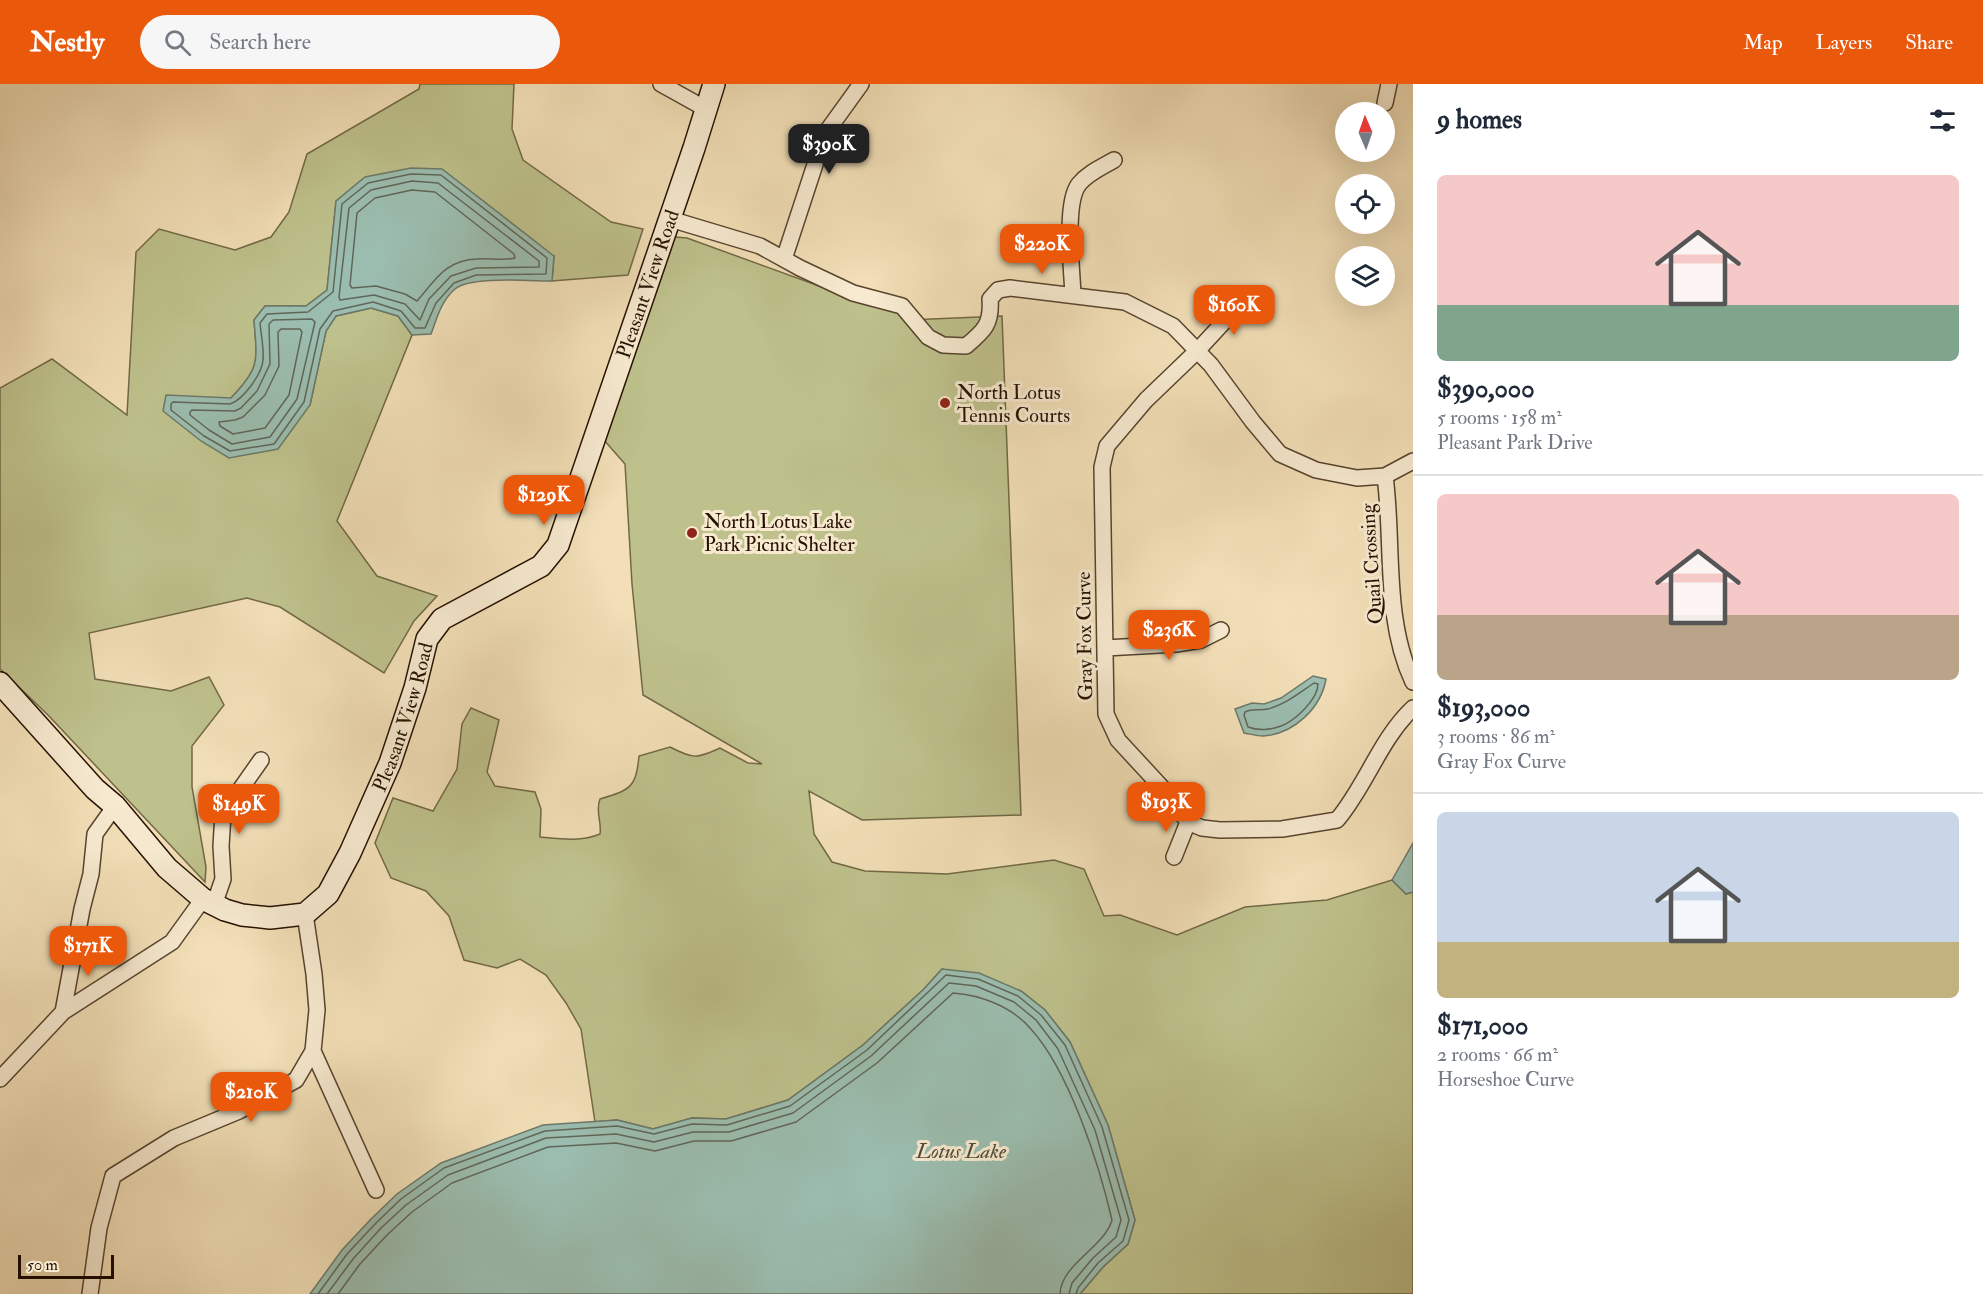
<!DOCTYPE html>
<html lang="en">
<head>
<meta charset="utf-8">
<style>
  body { margin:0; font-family:"IM FELL Double Pica",serif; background:#f6f6f7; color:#1f2937; height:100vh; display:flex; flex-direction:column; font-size:22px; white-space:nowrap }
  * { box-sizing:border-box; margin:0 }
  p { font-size:20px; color:#747a83 }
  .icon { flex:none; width:33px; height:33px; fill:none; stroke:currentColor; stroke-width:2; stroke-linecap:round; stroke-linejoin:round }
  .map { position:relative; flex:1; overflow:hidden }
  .side { display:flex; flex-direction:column; background:#fff; width:570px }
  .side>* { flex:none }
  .needle { width:39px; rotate:358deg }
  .tools { position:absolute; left:1335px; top:18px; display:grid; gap:12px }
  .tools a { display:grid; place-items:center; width:60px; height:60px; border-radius:50%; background:#fff; box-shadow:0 6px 24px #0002; font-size:30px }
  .scale { position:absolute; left:18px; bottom:15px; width:96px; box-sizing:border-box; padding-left:6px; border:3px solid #251000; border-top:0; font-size:16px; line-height:21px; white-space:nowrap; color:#251000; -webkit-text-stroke:4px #f7ead0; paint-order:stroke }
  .price { position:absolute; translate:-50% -51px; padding:0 14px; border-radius:12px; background:#ea580c; color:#fff; font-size:20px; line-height:39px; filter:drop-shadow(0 2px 3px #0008) }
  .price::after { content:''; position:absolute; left:50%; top:36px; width:18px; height:14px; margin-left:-9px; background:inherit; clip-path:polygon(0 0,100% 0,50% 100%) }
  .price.selected { background:#222; color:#fff }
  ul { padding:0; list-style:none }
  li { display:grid; align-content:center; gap:12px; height:318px; padding:0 24px }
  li+li { border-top:2px solid #e0e1e3 }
  li span { display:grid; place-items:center; height:186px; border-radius:9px; color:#555 }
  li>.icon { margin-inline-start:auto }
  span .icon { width:108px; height:108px; fill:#fffc; stroke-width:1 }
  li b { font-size:26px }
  h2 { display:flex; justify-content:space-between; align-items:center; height:72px; padding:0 24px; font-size:26px }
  header { display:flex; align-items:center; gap:36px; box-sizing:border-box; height:84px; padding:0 30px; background:#ea580c; color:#fff }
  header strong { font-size:28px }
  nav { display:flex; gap:33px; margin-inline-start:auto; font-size:21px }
  .search { width:420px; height:54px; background:#f6f6f7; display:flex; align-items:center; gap:15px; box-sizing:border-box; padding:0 21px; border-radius:33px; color:#747a83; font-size:22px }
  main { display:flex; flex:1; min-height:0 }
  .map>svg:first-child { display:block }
  .green { fill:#bec18c; stroke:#726846; stroke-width:1.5 }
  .water { fill:#9bbdaf; stroke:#6c7869; stroke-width:1.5 }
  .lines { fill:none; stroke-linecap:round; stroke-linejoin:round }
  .shore { stroke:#606658; stroke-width:1.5 }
  .street-casing { stroke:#58442e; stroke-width:18 }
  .secondary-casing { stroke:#251000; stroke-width:24 }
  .street { stroke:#f7ead0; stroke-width:15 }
  .secondary { stroke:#f7ead0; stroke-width:21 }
  .poi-dot { fill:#8f2418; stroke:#f7ead0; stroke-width:2 }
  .labels { text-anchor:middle; stroke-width:6; stroke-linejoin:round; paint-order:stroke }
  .street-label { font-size:20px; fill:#251000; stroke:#f7ead0 }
  .poi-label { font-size:20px; fill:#251000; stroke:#f7ead0; text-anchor:start }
  .water-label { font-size:21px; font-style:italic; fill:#4e4d3d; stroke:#f7ead0 }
</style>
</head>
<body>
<header>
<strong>Nestly</strong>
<div class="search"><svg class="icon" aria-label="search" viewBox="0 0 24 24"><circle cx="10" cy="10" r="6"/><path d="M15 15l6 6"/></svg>Search here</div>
<nav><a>Map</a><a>Layers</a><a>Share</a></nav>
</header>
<main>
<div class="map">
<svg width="1413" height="1210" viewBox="0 0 1413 1210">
  <rect width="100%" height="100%" fill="#f2dfb7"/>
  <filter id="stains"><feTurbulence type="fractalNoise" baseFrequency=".00333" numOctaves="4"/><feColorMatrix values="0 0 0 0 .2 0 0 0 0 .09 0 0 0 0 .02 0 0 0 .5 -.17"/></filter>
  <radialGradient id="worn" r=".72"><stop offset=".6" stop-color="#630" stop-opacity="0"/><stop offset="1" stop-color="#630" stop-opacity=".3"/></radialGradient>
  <path class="green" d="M420,0h94l-2,45 11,31 88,62 32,7 -15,46 -76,6 2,-25 -218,-54 -9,88 -21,16h-41l-11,14c3,41 7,47 -23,78l79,7 16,-74 10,-15 35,-8 27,8 14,19 -75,186 40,55 60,20 -23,25 -30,52 -104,-66 -33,-9 -158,35 6,46 76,12 38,-14 15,28 -32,41v41l14,80 -1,15 -157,-167 -48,-46v-281l52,-29 75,56 9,-163 23,-23 76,21 36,-13 18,-25 18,-58 112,-65z
    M675,153l12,1 187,68 24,4 10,10 94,-4 19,499 -159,5 -53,-29 5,43 18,28 33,9 82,3 107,-14 30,9 20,47 16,-1 57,20 68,-28 82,-7 65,-20 14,14 7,-2v402h-333l23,-27 25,-23 7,-24 -27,-95 -38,-83 -25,-32 -24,-19 -79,-22 -18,20 -61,56 -75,55 -62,19 -34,-1 -39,11 -36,-9 -22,2 -14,-93 -15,-26 -20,-28 -26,-16 -23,9 -33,-8 -15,-44 -23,-25 -35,-13 -16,-35 18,-45 40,13 24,-42 5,-45 9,-16 28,12 -12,52 8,14 40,6 6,17 -1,28c21,2 41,5 60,-3 2,-12 -5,-23 0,-35 30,-9 36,-11 39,-43l31,-9c23,12 27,12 50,1l28,15 14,1 -119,-69 -11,-111 -7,-120 -28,-32 69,-182z"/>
  <path class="water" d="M411,84l31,1 112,87 -2,25c-22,0 -82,-5 -97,8 -14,12 -18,29 -24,45l-19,1 -14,-19 -27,-8 -35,8 -10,15 -16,74 -32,44 -49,9 -28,-17 -38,-30 3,-16 65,3c30,-31 26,-37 23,-78l11,-14h41l21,-16 9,-89 29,-24z
    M1313,592l13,3c-5,29 -32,55 -63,57 -6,0 -13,-2 -19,-3l-9,-24 17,-6 12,1 17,-6z
    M1413,759v49l-7,2 -14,-14z
    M942,885l37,4 42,18 24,19 25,32 38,83 27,95 -7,24 -25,23 -23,27h-770l32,-44 29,-31 26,-25 44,-31 102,-38 74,-5 36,9 39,-11 34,1 62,-19 75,-55 61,-56z"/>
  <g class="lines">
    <path class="shore" d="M411,90l30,1 106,83 -1,16 -70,1 -22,8 -18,20 -11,25h-10l-14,-17 -28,-9 -40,9 -13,18 -16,73 -30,42 -44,7 -26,-15 -33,-26v-6l2,-2 57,2c13,-4 32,-30 33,-44 1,-12 -2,-25 -3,-37l7,-9 41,-2 25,-20 9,-88 26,-21z
      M412,97l26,2 101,78v6l-63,1 -25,8 -22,23 -9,21 -15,-16 -31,-9 -34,5 -1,-3 10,-89 22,-18z
      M412,106l23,2 79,62 1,4c-12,3 -26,0 -38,1 -32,1 -42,22 -60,42l-12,-7 -29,-8 -24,2 -2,-3 7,-72 18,-15z
      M312,235l3,3 -18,77 -27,38 -38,7 -23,-14 -19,-15v-3l2,-2 43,1 6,-3 16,-17 13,-27 -1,-40 4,-4z
      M281,245h19l2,3 -13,63 -24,33 -32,6 -13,-8 -1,-4 16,-2 8,-3 22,-22 14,-29 -1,-34z
      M1314,599l4,1c0,15 -23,37 -37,42 -10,4 -23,5 -33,1l-4,-12 1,-3c8,-4 15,-1 23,-3 18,-5 31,-16 46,-26z
      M318,1210l29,-40 29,-31 25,-24 43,-31 101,-37 72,-5 37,8 38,-10 35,1 63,-19 77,-56 79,-75 32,4 40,17 23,19 24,30 37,82 27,93 -6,21 -25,22 -20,25 -2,6
      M327,1210l26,-35 28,-31 25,-23 42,-30 98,-37 70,-4 38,8 39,-10h36l64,-19 78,-57 78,-73 27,3 38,16 22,18 22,29 37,81 26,90 -5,17 -23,21 -21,25 -3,11
      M338,1210l22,-30 27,-29 25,-23 40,-29 96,-36 68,-4 39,8 39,-10h37l65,-19 81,-59 76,-70c27,2 58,13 77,35 39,42 69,136 82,192 -8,28 -51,44 -52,74"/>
    <g class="street-casing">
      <path id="street" d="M661,0l45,25
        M1385,19l4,-19
        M670,135l90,27 40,22 53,25 49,13 26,31 15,8 23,1c18,-15 26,-22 24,-47l8,-9 12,-2 115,14 48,24 38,39 42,57 27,32 36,16 41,8 28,-2 28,-15
        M784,175l41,-125 36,-50
        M1073,211c-1,-25 -9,-92 6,-111 9,-11 23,-17 35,-24
        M1246,214l-49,53 -51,49 -39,46 -5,21 4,247 12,26 48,52 22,30 14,6 18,2 62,-1 55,-9c29,-34 43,-81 76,-112
        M1385,392c9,68 -2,142 28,206
        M1106,564l70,-4 25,-4 20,-10
        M1174,773l14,-35
        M214,821l9,-26 -2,-33 2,-32 38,-54
        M63,928l19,-103 9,-35 4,-40 20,-28
        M313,967l63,139
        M0,995l63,-67 109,-70 31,-43
        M90,1210l9,-66 14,-52 61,-38 65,-27 57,-31 17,-29 4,-41 -3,-36 -9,-60"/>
    </g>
    <g class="secondary-casing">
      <g id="secondary">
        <path id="s1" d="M0,599l95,106 20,17 52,62 36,31 22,11 17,5 28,3 35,-4 23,-20 22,-41 40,-90 25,-75 12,-49 15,-20 99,-53 17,-21 136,-397 20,-64"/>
      </g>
    </g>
    <use href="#street" class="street"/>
    <use href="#secondary" class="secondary"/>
  </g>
  <g class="poi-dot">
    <circle cx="945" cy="319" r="6"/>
    <circle cx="692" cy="449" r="6"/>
  </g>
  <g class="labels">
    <g class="street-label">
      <text dy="7" stroke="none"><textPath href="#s1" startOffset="1148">Pleasant View Road</textPath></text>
      <text transform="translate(1371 480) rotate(-94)" y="7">Quail Crossing</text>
      <text transform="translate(1084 552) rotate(-91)" y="7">Gray Fox Curve</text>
      <text dy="7" stroke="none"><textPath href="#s1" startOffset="626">Pleasant View Road</textPath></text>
    </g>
    <g class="poi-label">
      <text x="957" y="315">North Lotus<tspan x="957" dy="23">Tennis Courts</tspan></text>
      <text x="704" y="444">North Lotus Lake<tspan x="704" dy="23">Park Picnic Shelter</tspan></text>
    </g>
    <g class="water-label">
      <text x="961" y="1074">Lotus Lake</text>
    </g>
  </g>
  <rect width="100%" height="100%" filter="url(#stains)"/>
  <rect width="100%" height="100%" fill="url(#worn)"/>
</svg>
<div class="tools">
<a><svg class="needle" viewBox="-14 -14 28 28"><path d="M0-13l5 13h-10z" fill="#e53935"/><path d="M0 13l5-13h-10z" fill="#747a83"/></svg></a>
<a><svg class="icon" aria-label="locate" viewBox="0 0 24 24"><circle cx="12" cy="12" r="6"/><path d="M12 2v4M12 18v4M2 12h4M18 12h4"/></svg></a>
<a><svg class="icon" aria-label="layers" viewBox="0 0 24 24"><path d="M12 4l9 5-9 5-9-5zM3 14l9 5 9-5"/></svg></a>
</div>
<div class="scale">50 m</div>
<b class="price selected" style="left:829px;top:91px">$390K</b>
<b class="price" style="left:1042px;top:191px">$220K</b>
<b class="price" style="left:1234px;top:252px">$160K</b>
<b class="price" style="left:544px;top:442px">$129K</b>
<b class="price" style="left:1169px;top:577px">$236K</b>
<b class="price" style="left:1166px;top:749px">$193K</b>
<b class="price" style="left:239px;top:751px">$149K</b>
<b class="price" style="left:88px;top:893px">$171K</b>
<b class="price" style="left:251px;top:1039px">$210K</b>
</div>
<section class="side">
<h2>9 homes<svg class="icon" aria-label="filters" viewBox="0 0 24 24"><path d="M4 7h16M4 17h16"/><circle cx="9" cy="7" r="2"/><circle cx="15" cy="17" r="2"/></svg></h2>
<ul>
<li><span style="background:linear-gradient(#f6c9c9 70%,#7fa58c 0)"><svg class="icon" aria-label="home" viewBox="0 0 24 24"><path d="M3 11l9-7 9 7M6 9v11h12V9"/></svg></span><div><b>$390,000</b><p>5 rooms · 158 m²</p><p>Pleasant Park Drive</p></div></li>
<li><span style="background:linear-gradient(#f6c9c9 65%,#b9a48a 0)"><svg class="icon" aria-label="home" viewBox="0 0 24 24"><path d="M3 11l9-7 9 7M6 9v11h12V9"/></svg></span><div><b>$193,000</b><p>3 rooms · 86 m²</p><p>Gray Fox Curve</p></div></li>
<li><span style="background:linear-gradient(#c9d6e8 70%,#c2b280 0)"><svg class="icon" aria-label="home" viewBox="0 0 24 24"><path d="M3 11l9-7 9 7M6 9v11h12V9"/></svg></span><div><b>$171,000</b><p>2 rooms · 66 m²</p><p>Horseshoe Curve</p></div></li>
</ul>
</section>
</main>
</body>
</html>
